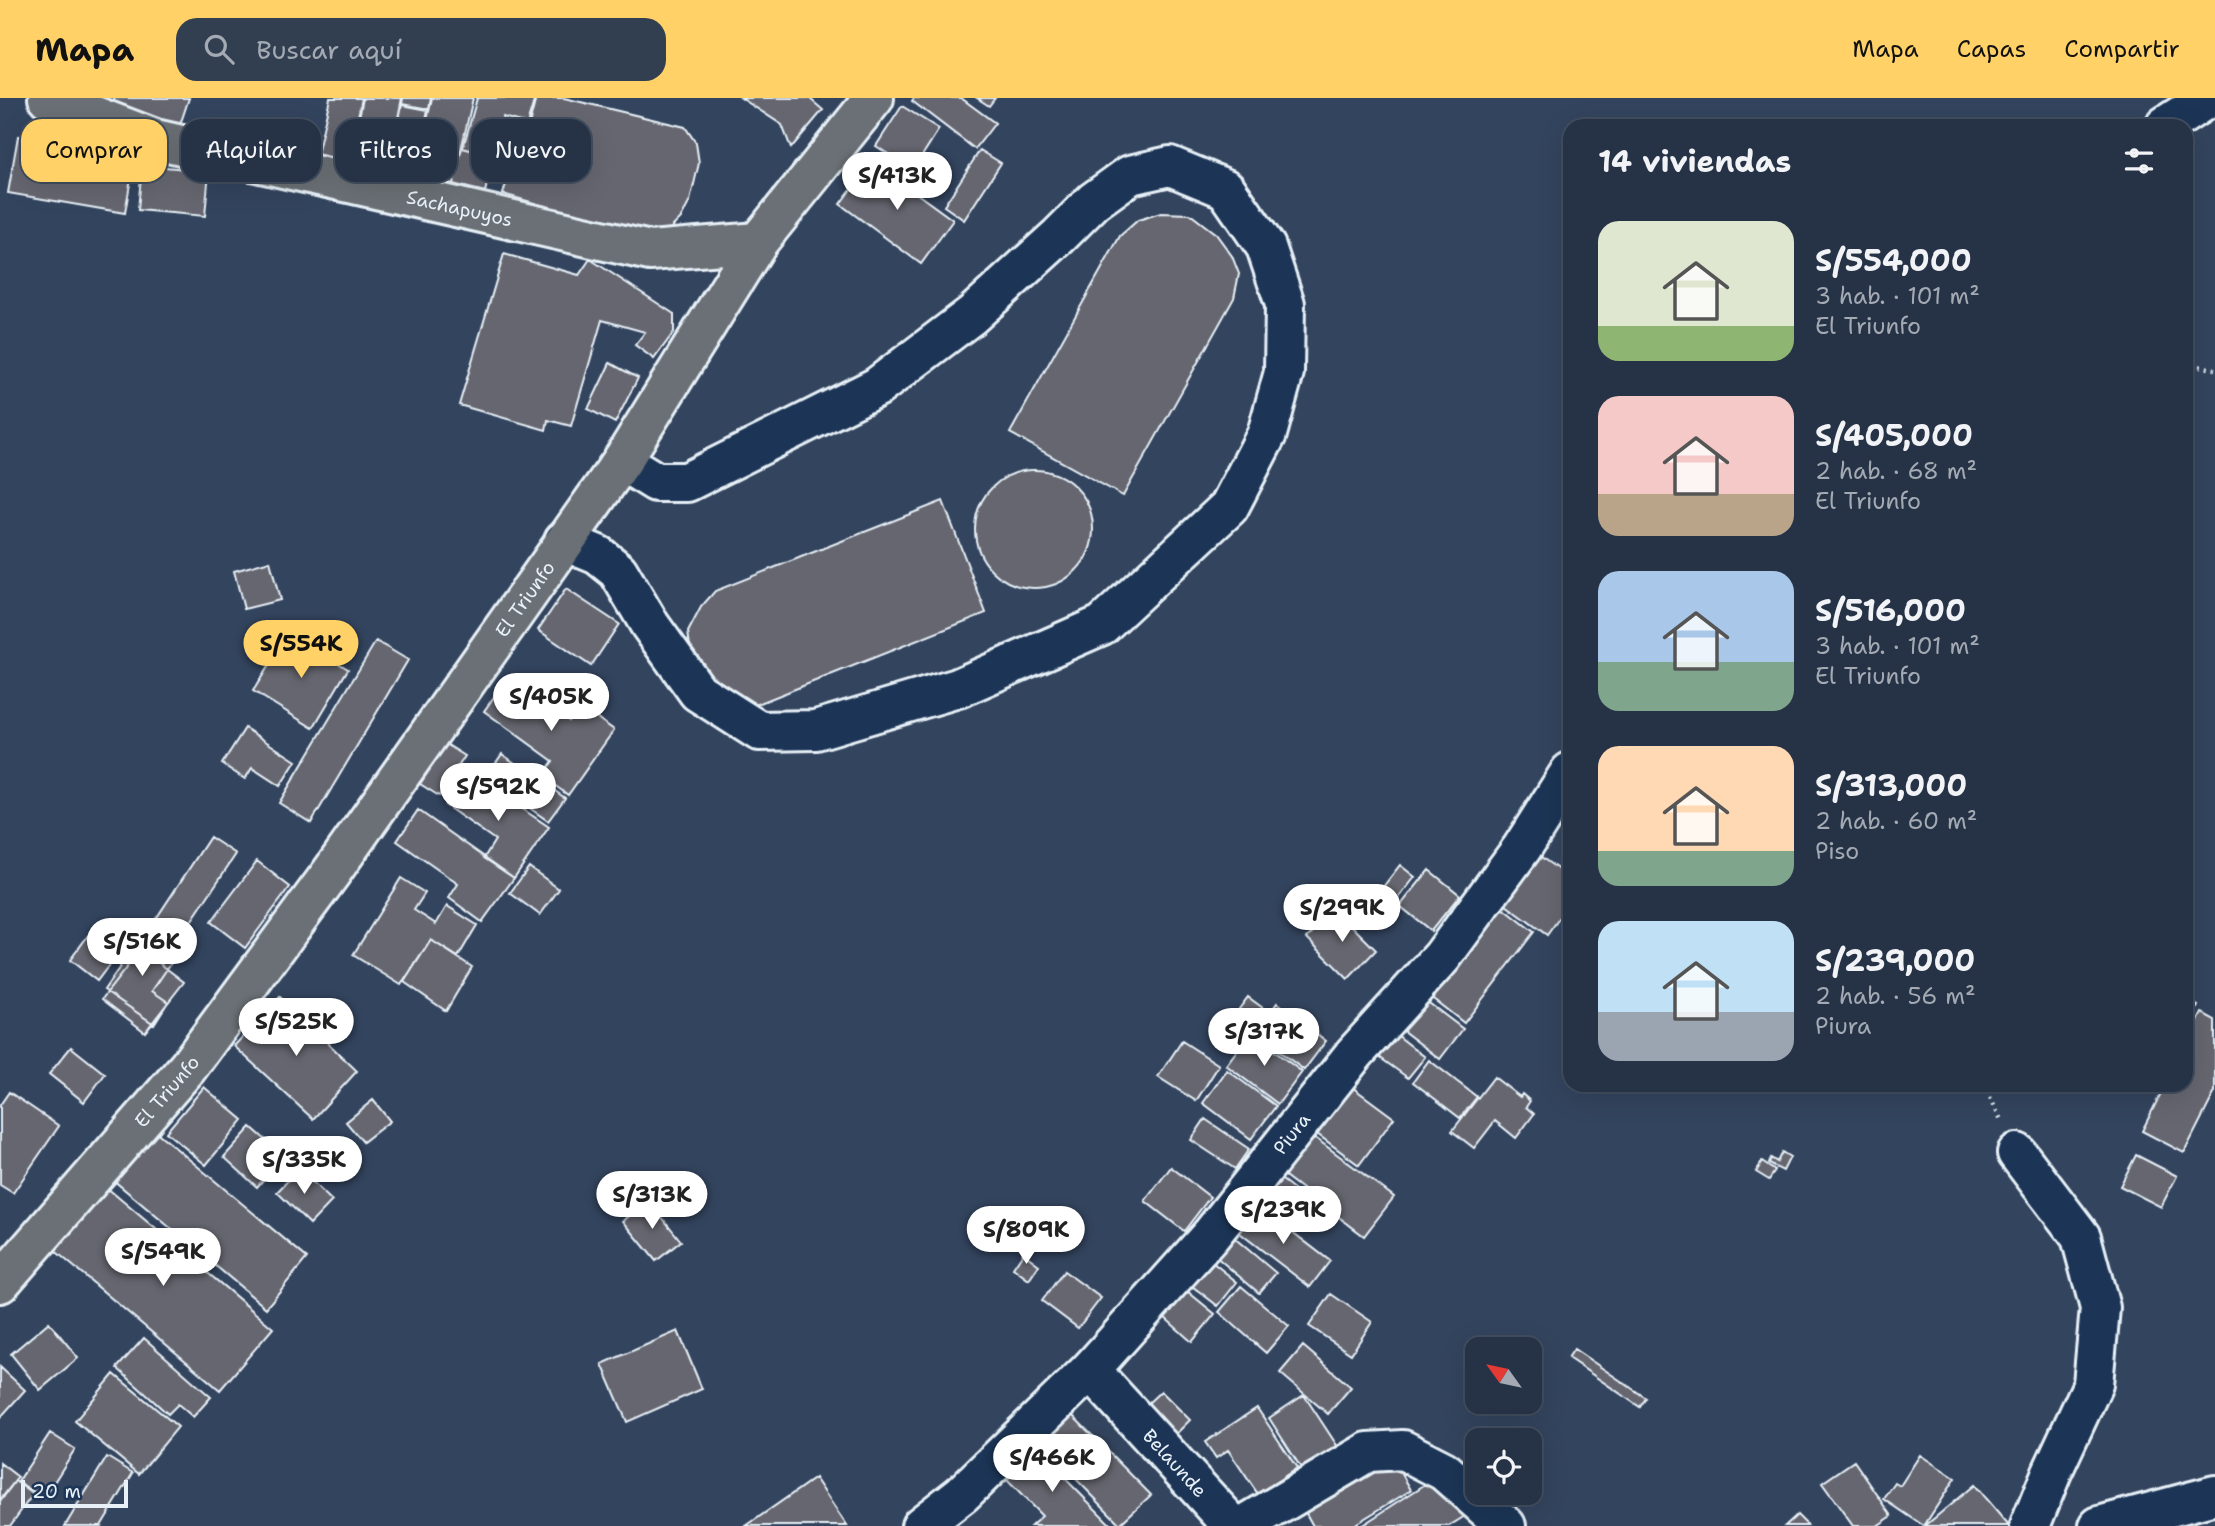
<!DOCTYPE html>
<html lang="es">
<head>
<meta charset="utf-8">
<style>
  body { margin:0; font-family:"Shantell Sans",sans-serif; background:#323f51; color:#f1f3f6; height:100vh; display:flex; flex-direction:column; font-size:26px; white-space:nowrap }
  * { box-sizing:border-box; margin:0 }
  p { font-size:23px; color:#a4aab3 }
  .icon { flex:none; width:38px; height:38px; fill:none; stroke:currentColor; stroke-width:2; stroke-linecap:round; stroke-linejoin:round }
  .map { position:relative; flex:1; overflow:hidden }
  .drawer { position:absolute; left:1563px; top:21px; width:630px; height:973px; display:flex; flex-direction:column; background:#263346; border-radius:21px; box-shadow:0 7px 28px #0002,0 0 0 2px #424e5f }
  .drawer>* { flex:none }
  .guide { position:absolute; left:21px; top:21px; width:665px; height:63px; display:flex; gap:14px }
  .needle { width:46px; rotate:303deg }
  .buttons { position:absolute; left:1465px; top:1239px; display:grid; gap:14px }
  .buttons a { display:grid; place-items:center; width:77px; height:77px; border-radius:14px; background:#263346; box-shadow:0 7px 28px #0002,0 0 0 2px #424e5f; font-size:35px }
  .scale { position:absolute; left:21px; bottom:18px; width:107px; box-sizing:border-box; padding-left:7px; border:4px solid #e8f1f8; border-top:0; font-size:19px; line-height:24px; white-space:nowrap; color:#e8f1f8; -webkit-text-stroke:5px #1d3557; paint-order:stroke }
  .price { position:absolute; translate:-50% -60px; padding:0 16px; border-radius:24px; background:#fff; color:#222; font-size:23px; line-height:46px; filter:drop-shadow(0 2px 4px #0008) }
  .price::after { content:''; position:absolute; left:50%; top:42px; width:21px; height:16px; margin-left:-10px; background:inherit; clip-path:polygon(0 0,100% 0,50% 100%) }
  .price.current { background:#ffd166; color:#111 }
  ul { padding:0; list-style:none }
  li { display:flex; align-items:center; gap:21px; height:175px; padding:0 35px }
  li span { display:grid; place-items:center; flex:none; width:196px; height:140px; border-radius:21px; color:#555 }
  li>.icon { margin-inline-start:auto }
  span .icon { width:84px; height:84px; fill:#fffc; stroke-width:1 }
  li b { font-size:30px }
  h2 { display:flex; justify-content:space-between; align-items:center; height:84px; padding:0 35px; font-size:30px }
  .tag { padding:0 24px; border-radius:21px; background:#263346; box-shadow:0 7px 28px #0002,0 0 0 2px #424e5f; font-size:24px; line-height:63px }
  .tag.current { background:#ffd166; color:#111 }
  header { display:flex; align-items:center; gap:42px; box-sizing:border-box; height:98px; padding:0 35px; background:#ffd166; color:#111 }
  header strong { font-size:33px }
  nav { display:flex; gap:38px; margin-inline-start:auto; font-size:24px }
  .search { width:490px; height:63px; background:#323f51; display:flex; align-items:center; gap:18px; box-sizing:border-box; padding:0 24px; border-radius:21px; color:#a4aab3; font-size:26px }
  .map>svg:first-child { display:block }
  .building { fill:#666670; stroke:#e8f1f8; stroke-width:2 }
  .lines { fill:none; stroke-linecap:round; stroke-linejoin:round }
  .minor-casing { stroke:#e8f1f8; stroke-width:44 }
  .major-casing { stroke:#e8f1f8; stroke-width:44 }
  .path { stroke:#e8f1f8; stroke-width:4.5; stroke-dasharray:2 5; stroke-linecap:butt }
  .minor { stroke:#1d3557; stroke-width:38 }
  .major { stroke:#6a7074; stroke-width:38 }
  .labels { text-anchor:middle; stroke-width:5; stroke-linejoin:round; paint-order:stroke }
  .street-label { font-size:19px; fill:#e8f1f8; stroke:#1d3557 }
</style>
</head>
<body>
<header>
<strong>Mapa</strong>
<div class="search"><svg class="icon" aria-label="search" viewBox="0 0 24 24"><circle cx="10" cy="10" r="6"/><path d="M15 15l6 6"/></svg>Buscar aquí</div>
<nav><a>Mapa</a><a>Capas</a><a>Compartir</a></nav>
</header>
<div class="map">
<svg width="2215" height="1428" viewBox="0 0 2215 1428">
  <rect width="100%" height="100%" fill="#33445e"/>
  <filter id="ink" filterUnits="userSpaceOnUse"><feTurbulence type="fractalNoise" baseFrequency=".0143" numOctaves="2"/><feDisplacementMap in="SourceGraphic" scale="14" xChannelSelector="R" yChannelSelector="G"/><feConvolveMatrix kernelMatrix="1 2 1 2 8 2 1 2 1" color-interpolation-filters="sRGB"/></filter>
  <g filter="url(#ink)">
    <path class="building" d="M114,0h75l-10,30 -68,-22z
      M330,0h32l-14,64 -31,-7z
      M363,0h39l-14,70 -38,-7z
      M403,0h28l-2,11 -27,-5z
      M432,0h41l-20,86 -38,-9z
      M477,0h58l-8,26 -24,-7 -10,39 -30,-8z
      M536,0h28l121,29 11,16 3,20 -9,38 -9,17 -12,12 -20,6 -146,-42 21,-69h5z
      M741,0h68l14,12 -32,38 -9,-23z
      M914,0h47l34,25 -20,26 -63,-48z
      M977,0h18l-6,8z
      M402,7l26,5 -14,63 -25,-6z
      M902,8l37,23 -26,41 -37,-24z
      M18,38l117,18 -10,59 -117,-20z
      M462,50l32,8 -9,36 -32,-8z
      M980,52l21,13 -37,57 -20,-14z
      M872,63l81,59 -32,44 -81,-60z
      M142,67l67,6 -4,45 -67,-6z
      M1161,115l29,1 26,20 16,22 7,18 -5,24 -111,198 -113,-63 110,-197 18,-16z
      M504,156l75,21 11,-16 84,55v18l-20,27 -19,-14 10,-13 -43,-12 -31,106 -23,-6 -2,10 -87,-25z
      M610,265l28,15 -23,45 -27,-14z
      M975 431a59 59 0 1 1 118 0a59 59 0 1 1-118 0Z
      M943,403l43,112 -236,94 -56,-32 -6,-43 13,-25 14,-16z
      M270,463l10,39 -36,9 -10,-38z
      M566,491l53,35 -28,42 -53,-36z
      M289,535l59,36 -35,59 -60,-37z
      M376,543l32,19 -97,163 -32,-20z
      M508,579l61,44 11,-15 34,24 -46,65 -26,-19 11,-15 -69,-50z
      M245,630l51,33 -16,25 -28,-18 -7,11 -23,-15z
      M446,646l19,12 -26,40 -19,-12z
      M502,656l63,44 -17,23 -62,-44z
      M468,674l81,55 -35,51 -30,-20 11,-18 -50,-35z
      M418,712l96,68 -32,44 -33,-24 9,-14 -61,-43z
      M210,739l26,17 -64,96 -26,-16z
      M1534,754l36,26v25l-23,32 -48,-35z
      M257,763l33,26 -45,61 -34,-26z
      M1400,767l15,12 -24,31 -15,-12z
      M529,769l30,22 -19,26 -30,-22z
      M1429,772l31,25 -29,36 -31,-25z
      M401,780l24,15 -11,17 22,14 11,-18 30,19 -19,32 -27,-17 -30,45 -48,-30z
      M1498,806l36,28 -70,91 -36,-28z
      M1335,811l41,41 -28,29 -41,-41z
      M144,834l33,22 -25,37 16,11 -14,22 -50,-34z
      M90,835l28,20 -21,28 -27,-21z
      M431,842l41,27 -26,44 -42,-29z
      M141,851l43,33 -39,50 -43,-33z
      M280,899l77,74 -44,48 -79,-73z
      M1248,899l19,14 -9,12 -19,-14z
      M1421,899l42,32 -23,30 -42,-32z
      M2186,902l12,6 -12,24z
      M1277,905l49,38 -22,29 -49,-37z
      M2202,915l13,7v72l-31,61 -42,-22 23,-46h21v-40z
      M1393,934l32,25 -17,21 -33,-24z
      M1250,935l52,39 -24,32 -52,-39z
      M1182,943l37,24 -23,36 -38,-24z
      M71,949l34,27 -21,28 -35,-28z
      M1429,962l48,37 -17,21 -47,-36z
      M1227,972l49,36 -25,33 -48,-36z
      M1494,979l26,20 2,-3 8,7 -4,6 8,7 -18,24 -21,-17 -21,27 -22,-17z
      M1348,986l46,34 -35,47 -46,-34z
      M204,989l39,33 -37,45 -40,-33z
      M9,994l50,34 -46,67 -13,-8v-80z
      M373,1002l17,21 -27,21 -17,-20z
      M1205,1021l44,30 -14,20 -44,-29z
      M251,1029l33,29 -27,31 -33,-30z
      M153,1031l154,129 -41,50 -154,-129z
      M1310,1036l84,63 -30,39 -83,-63z
      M1782,1054l8,5 -7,14 -14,-7 2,-6 6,4z
      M2136,1057l41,21 -16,31 -41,-21z
      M1762,1064l13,9 -6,9 -13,-8z
      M1171,1069l39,30 -26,34 -39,-30z
      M299,1071l33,32 -22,23 -33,-32z
      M1277,1078l35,27 -19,24 -35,-26z
      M106,1089l167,141 -53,62 -167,-141z
      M649,1103l32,40 -25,20 -33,-40z
      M1256,1106l74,57 -20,26 -74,-57z
      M1232,1138l44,37 -17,20 -44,-37z
      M1023,1155l16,12 -10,15 -16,-12z
      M1212,1164l25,20 -19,24 -26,-20z
      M1064,1173l37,27 -23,30 -36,-27z
      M1241,1188l48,40 -23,27 -47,-41z
      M1187,1193l28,23 -23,28 -28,-25z
      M1331,1196l41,28 -21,32 -42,-28z
      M49,1224l29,36 -38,32 -29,-36z
      M678,1233l24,58 -75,33 -25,-58z
      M144,1240l67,59 -18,20 -15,-13 -10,10 -51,-46z
      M1303,1248l48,41 -23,27 -48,-41z
      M1574,1251l72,49 -6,9 -72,-49z
      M0,1269l25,23 -25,28z
      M114,1276l64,53 -39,47 -64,-53z
      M1161,1293l29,29 -15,15 -29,-30z
      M1304,1297l34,52 -35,24 -34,-53z
      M1257,1310l40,60 -39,26 -30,-44 -12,8 -11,-16z
      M1067,1312l84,85 -31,29 -82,-84z
      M50,1335l25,16 -31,49 -26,-16z
      M1034,1349l78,79h-81l11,-10 -38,-39z
      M1391,1357l20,35 -59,36h-39l-10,-18z
      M1920,1357l35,23 -31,48 -40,-27 11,-16 5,3z
      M107,1359l26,16 -32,53h-36z
      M1854,1363l38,55 -15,10h-24l-31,-43z
      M0,1365l18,14 -18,23z
      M1438,1378l27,40 -16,10h-88z
      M815,1380l32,48h-101z
      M15,1383l18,13 -23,32h-10v-24z
      M1974,1387l35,41h-84z
      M1797,1417l11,11h-23z"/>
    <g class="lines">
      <g class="minor-casing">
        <g id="minor">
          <path d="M2165,28l43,-28"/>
          <path d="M564,443l34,14 20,16 32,54 48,67 61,39 57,-1 142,-42 144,-63 127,-118 38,-73 17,-62 1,-68 -19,-57 -40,-58 -56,-23 -40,9 -36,26 -35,35 -87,79 -95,72 -190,95h-31l-34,-21"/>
          <path d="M2017,1055l64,84 19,71 -7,76 -41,88 -22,54"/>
          <path id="s1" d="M1090,1272l143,156"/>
          <path id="s2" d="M921,1428l41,-32 128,-124 121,-135 144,-182 87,-96 80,-109 48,-76"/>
          <path d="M1243,1428l125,-74 35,-2 41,21 62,55"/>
          <path d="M2099,1428l116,-31"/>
        </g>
      </g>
      <g class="major-casing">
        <g id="major">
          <path id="s3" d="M48,0l107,41 495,112 108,-9"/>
          <path id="s4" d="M0,1185l188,-216 143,-194 291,-412 136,-219 116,-144"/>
        </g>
      </g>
      <path class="path" d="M2186,266l29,5
        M1984,987l18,37"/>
      <use href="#minor" class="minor"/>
      <use href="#major" class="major"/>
    </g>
  </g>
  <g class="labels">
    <g class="street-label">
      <text dy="7" stroke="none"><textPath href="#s3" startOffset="427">Sachapuyos</textPath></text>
      <text dy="7" stroke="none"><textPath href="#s4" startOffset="863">El Triunfo</textPath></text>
      <text dy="7" stroke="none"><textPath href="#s4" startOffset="254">El Triunfo</textPath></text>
      <text dy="7" stroke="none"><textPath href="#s2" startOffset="541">Piura</textPath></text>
      <text dy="7" stroke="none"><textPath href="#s1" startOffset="126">Belaunde</textPath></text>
    </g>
  </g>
</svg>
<div class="buttons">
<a><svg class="needle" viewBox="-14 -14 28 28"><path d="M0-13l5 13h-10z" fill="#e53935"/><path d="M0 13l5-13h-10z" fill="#a4aab3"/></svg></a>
<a><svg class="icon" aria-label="locate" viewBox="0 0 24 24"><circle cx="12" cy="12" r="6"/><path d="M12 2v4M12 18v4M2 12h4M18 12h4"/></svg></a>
</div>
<div class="scale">20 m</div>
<b class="price" style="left:897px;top:114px">S/413K</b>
<b class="price current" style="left:301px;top:582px">S/554K</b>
<b class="price" style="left:551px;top:635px">S/405K</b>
<b class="price" style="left:498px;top:725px">S/592K</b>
<b class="price" style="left:1342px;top:846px">S/299K</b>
<b class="price" style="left:142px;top:880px">S/516K</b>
<b class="price" style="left:296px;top:960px">S/525K</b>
<b class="price" style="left:1264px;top:970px">S/317K</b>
<b class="price" style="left:304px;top:1098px">S/335K</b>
<b class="price" style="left:652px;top:1133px">S/313K</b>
<b class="price" style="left:1283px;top:1148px">S/239K</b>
<b class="price" style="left:1026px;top:1168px">S/809K</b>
<b class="price" style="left:163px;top:1190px">S/549K</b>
<b class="price" style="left:1052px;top:1396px">S/466K</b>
<div class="guide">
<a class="tag current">Comprar</a>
<a class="tag">Alquilar</a>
<a class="tag">Filtros</a>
<a class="tag">Nuevo</a>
</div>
<section class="drawer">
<h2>14 viviendas<svg class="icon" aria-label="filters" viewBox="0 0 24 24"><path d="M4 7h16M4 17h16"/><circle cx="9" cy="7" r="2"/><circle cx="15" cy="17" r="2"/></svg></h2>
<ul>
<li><span style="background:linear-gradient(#dfe7d0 75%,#8fb573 0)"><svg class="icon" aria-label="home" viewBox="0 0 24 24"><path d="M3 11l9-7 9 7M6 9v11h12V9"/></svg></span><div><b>S/554,000</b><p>3 hab. · 101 m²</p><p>El Triunfo</p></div></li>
<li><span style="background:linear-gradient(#f6c9c9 70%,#b9a48a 0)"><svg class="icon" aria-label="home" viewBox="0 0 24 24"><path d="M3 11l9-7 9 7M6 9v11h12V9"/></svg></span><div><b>S/405,000</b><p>2 hab. · 68 m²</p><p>El Triunfo</p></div></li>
<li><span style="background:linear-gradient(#a9c7e8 65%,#7fa58c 0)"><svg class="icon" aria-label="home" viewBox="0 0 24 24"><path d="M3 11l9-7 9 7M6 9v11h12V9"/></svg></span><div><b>S/516,000</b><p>3 hab. · 101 m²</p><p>El Triunfo</p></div></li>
<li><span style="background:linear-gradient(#ffd9b3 75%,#7fa58c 0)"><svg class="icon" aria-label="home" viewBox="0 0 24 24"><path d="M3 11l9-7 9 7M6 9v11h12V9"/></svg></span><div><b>S/313,000</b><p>2 hab. · 60 m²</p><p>Piso</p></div></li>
<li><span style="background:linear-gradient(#bfe0f5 65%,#9aa5b1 0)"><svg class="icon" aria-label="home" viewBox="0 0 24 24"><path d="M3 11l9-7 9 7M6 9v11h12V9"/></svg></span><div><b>S/239,000</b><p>2 hab. · 56 m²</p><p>Piura</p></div></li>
</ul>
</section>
</div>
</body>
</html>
